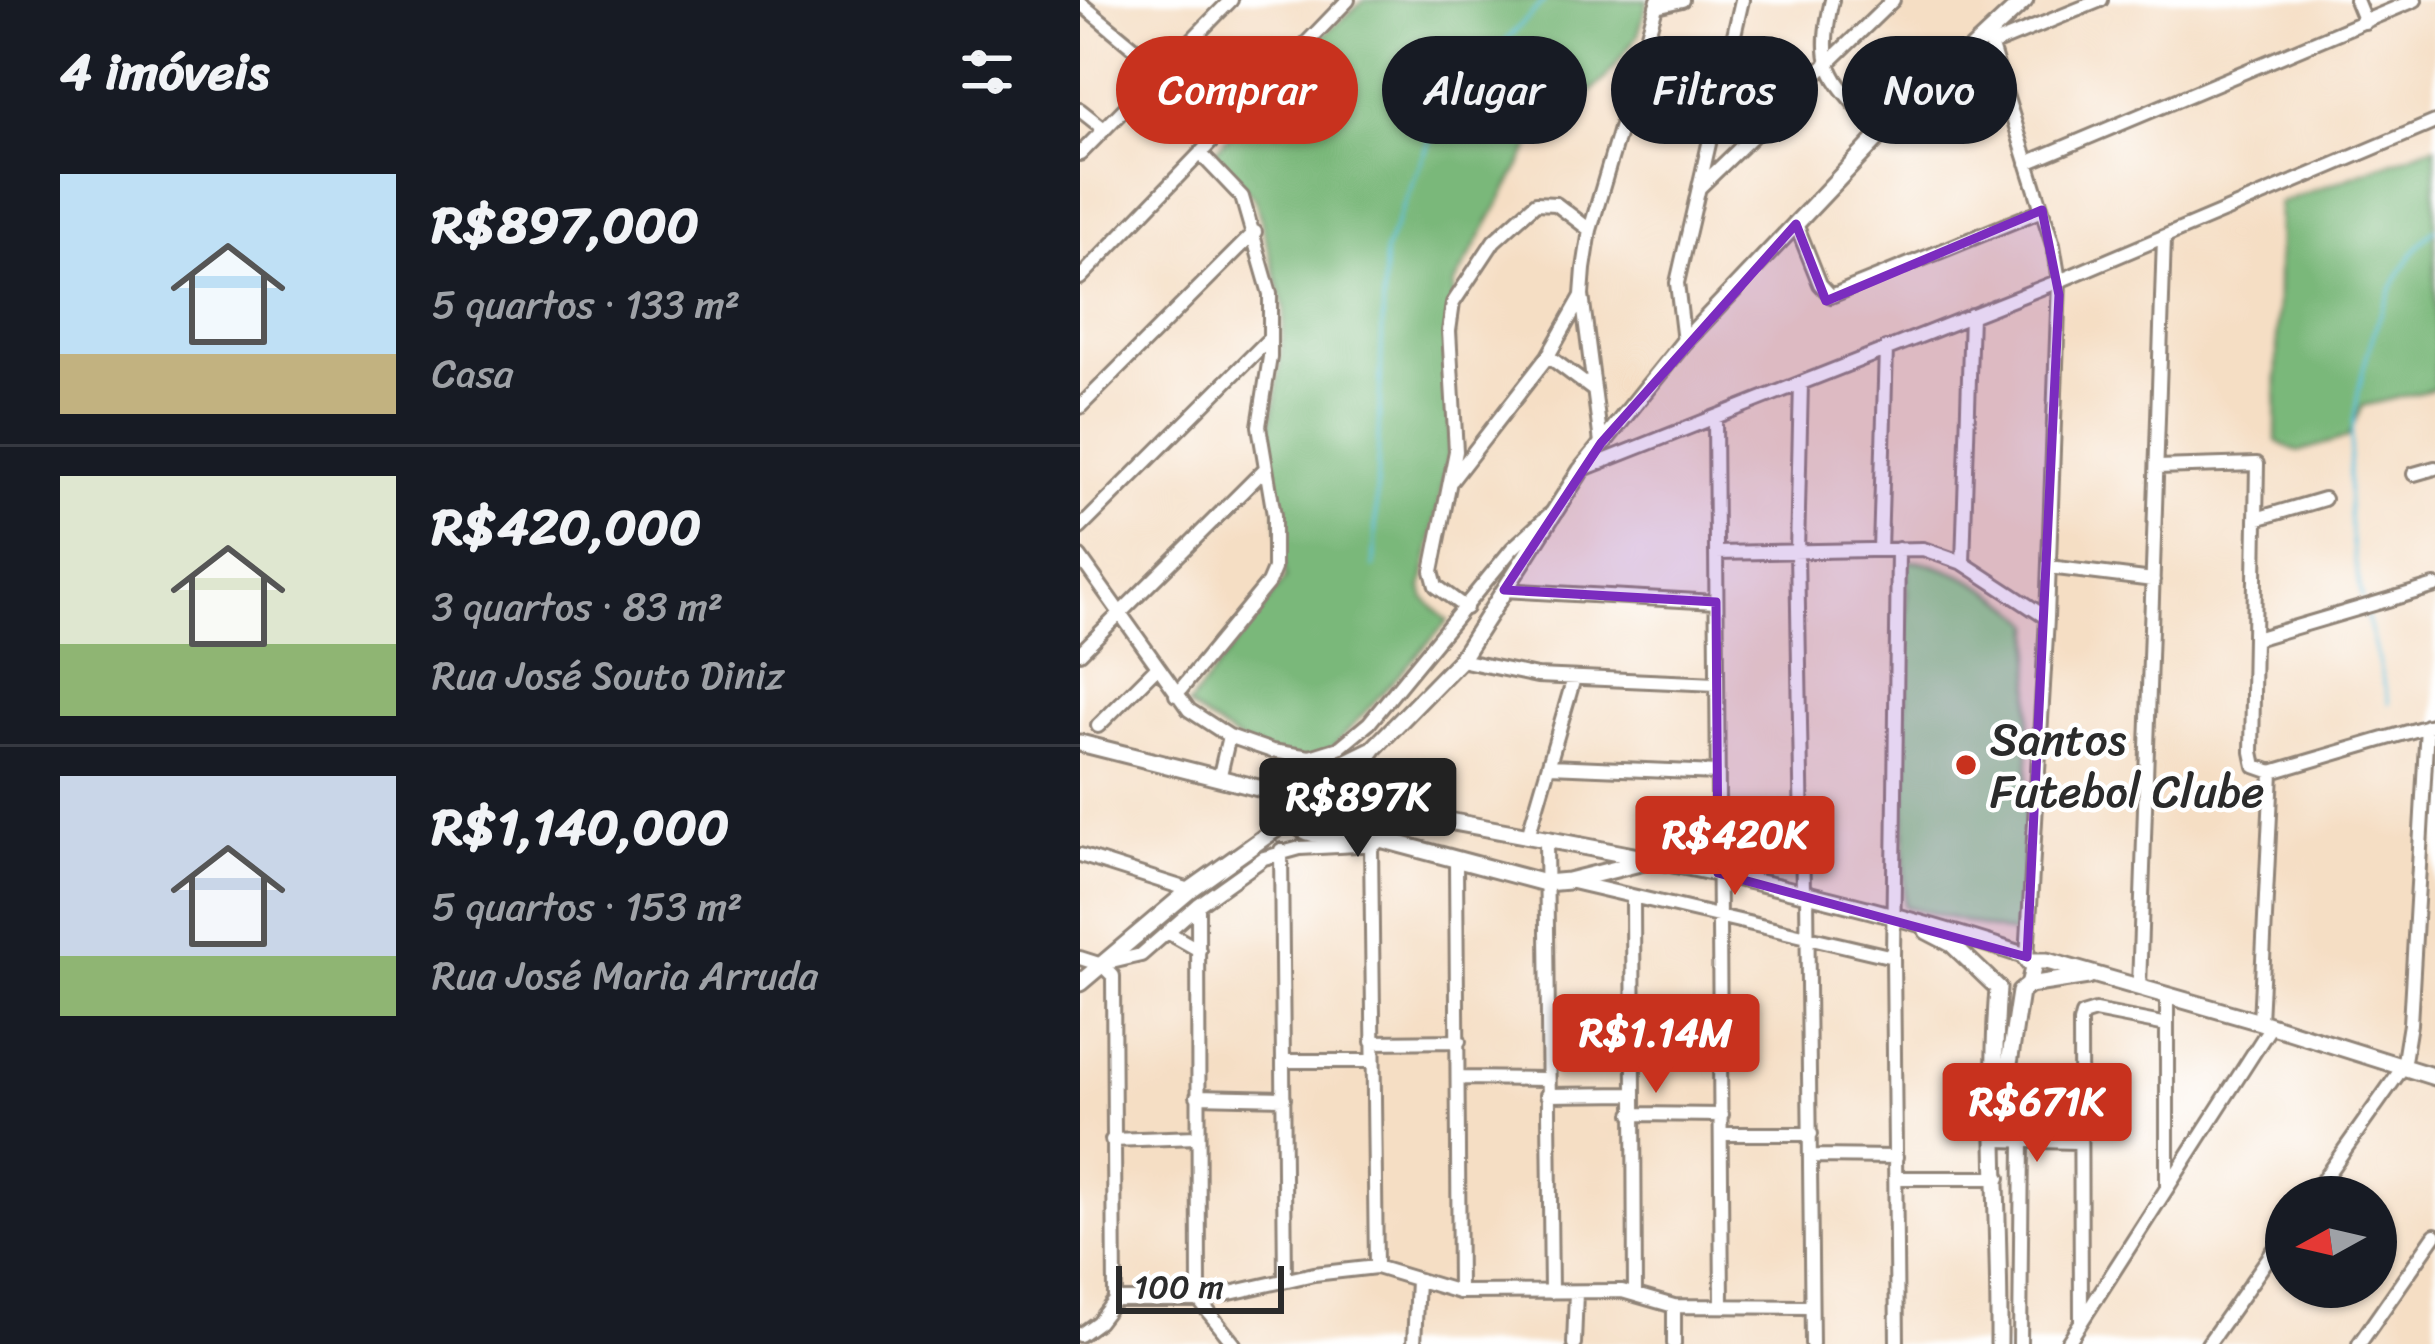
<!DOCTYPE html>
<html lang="pt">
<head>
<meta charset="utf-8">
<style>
  body { margin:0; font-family:Sriracha,sans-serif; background:#20242c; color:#f1f3f6; height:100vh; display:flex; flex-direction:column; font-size:45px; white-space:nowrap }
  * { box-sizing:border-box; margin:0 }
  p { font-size:39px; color:#9ea1a6 }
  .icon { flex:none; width:66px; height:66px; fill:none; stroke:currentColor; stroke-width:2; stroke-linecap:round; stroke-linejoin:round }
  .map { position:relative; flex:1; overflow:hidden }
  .drawer { display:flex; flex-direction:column; background:#171b24; width:1080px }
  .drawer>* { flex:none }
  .hud { position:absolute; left:36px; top:36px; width:1137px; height:108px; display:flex; gap:24px }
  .needle { width:78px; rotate:262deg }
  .fabs { position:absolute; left:1185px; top:1176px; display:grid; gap:24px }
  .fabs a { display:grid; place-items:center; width:132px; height:132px; border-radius:50%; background:#171b24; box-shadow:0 3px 9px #0004; font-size:60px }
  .scale { position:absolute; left:36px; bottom:30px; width:168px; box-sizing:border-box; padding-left:12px; border:6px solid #2b2b2b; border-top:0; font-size:33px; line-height:42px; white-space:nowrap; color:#2b2b2b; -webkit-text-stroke:9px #fff; paint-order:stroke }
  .price { position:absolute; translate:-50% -102px; padding:0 27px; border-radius:12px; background:#c8321e; color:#fff; font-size:39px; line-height:78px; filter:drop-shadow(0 3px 6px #0008) }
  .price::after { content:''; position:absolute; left:50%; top:72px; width:36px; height:27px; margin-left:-18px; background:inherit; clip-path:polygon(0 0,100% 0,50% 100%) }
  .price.current { background:#222; color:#fff }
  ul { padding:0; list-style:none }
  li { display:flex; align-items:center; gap:36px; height:300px; padding:0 60px }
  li+li { border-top:3px solid #363941 }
  li span { display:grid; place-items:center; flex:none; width:336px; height:240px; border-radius:0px; color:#555 }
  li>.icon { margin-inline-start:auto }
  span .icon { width:144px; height:144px; fill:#fffc; stroke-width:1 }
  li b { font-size:51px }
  h2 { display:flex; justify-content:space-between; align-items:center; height:144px; padding:0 60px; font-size:51px }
  .tag { padding:0 42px; border-radius:54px; background:#171b24; box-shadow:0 3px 9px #0004; font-size:42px; line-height:108px }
  .tag.current { background:#c8321e; color:#fff }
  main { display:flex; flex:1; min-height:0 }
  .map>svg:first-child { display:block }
  .green { fill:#98d88f; stroke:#62825d; stroke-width:3 }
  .forest { fill:#7ab87a; stroke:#527252; stroke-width:3 }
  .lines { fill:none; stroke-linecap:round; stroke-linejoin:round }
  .stream { stroke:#5dbfdb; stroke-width:3 }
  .minor-casing { stroke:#908478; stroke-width:18 }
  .major-casing { stroke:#908478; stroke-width:21 }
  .minor { stroke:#fff; stroke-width:12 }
  .major { stroke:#fff; stroke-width:15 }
  .marked { fill:#7b2cbf; fill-opacity:0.2; stroke:#7b2cbf; stroke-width:9; stroke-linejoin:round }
  .poi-dot { fill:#c8321e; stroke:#fff; stroke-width:4.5 }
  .labels { text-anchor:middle; stroke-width:9; stroke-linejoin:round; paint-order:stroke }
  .poi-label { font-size:45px; fill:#2b2b2b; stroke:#fff; text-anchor:start }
</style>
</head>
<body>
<main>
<section class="drawer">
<h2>4 imóveis<svg class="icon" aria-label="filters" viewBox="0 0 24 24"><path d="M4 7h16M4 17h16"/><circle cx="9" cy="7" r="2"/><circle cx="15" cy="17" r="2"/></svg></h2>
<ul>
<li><span style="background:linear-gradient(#bfe0f5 75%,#c2b280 0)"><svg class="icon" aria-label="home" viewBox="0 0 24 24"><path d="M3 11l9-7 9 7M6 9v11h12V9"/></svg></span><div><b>R$897,000</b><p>5 quartos · 133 m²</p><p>Casa</p></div></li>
<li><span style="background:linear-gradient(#dfe7d0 70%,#8fb573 0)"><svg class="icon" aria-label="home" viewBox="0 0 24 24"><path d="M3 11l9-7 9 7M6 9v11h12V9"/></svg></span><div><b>R$420,000</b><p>3 quartos · 83 m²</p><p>Rua José Souto Diniz</p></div></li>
<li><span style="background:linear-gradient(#c9d6e8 75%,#8fb573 0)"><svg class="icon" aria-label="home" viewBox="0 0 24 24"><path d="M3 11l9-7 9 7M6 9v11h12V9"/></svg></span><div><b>R$1,140,000</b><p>5 quartos · 153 m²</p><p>Rua José Maria Arruda</p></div></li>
</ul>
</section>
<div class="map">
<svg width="1355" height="1344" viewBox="0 0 1355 1344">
  <rect width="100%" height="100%" fill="#fff"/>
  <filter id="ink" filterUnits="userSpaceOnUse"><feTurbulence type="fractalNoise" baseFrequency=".00833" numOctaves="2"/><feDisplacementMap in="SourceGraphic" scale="24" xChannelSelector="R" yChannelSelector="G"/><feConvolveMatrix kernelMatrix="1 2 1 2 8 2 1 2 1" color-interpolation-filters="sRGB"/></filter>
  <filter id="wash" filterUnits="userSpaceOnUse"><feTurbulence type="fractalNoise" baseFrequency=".004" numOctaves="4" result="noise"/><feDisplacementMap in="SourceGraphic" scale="48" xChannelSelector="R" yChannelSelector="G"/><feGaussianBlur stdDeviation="2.7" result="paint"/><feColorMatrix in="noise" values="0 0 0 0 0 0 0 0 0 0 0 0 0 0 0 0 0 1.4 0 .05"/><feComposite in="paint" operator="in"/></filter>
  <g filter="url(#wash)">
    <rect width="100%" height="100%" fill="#f5dec4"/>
    <path class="green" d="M827,561c40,1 99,35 126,63l-12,312 -117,-30z"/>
    <path class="forest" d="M285,0h283l-10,35 -33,44 -73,65 -78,141 -4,165 -28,138 3,11 23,22 -127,139c-54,4 -92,-23 -133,-54l98,-128 -19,-137 9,-43 9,-89 -30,-110 -42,-46 37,-39 27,19 46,-33 2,-47 -10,-11z
      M1355,146v243l-73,17 -14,31 -50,15 -22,-11 3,-238z"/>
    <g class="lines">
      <path class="stream" d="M294,567l11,-316 60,-148 100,-103
        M1282,598c-4,-22 -9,-43 -11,-64 -11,-89 15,-244 84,-305
        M1286,616l23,87"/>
    </g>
  </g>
  <g filter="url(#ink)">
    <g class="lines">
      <g class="minor-casing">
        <path id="minor" d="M752,0c-18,76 4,78 48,135
          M1276,0l9,22
          M0,3l81,67
          M576,6l26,-6
          M907,34l66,211 6,36 -12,337 -20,339
          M911,45l110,-45
          M90,61l61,60
          M0,110l24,19
          M0,154l151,-154
          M947,163l388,-163
          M620,187l193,-187
          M716,224l24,60 11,12 211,-86
          M0,278l268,-278
          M604,342l-7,-59 65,-283
          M468,356l44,33
          M721,383l-4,169 6,341
          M0,407l175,-175
          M635,418l7,888
          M521,443l-19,-148 2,-26 6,-39 68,-230
          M1077,467l100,-3 -5,288 3,14 17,6
          M501,470l478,-189 376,-159
          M1334,474l21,-6
          M372,480l96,-124 34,-60
          M1176,519l68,-20
          M0,528l190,-190
          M800,550l6,-202
          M636,553l207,-4 40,14 84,55
          M0,557l109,153 40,26 43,15 38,6 29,-9 30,-25 143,-174 37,-34
          M883,563l8,-248
          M969,567l104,13
          M424,590l212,12
          M386,608l-30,-22 -4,-15 24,-120 -7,-120 4,-28 41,-62 42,-38 20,1 34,26
          M1175,639l180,-53
          M0,653l185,-184
          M380,660l77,16 180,8
          M96,695l92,-112 6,-14v-54l-15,-89 11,-69v-63l-28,-97 -41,-43
          M18,726l59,-59
          M470,766l167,7
          M1192,772l160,-47
          M139,779l10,-43
          M448,836l46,-158
          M466,840l5,452
          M291,844l5,423
          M201,850l4,430
          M0,855l110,35
          M376,861l3,431
          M488,881l325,76
          M727,894l5,450
          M553,899l2,395
          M118,905l1,395 35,44
          M89,933l30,17
          M0,958l22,7
          M23,964l38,-9 57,-50 66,-47 36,-10 76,-4
          M22,965l11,11 2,324
          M1059,988l25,-750
          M1180,1022l12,-250
          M292,1042l87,-1
          M204,1061h88
          M378,1078l88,1
          M467,1095l85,-1
          M117,1096l87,2
          M552,1114l90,1
          M642,1134h89
          M32,1140l85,-3
          M917,1140l81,2
          M732,1156l84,1
          M816,1178h103
          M1087,1187v-192
          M1231,1197l92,-130 7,-43 17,-298
          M35,1300h84l115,-26 62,-7 83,25 163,-1 52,15 137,1
          M594,1306v38
          M1001,1322l-1,-299 2,-8 13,-4 72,14
          M0,1335l18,-13 17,-22
          M334,1344l3,-64
          M494,1344l2,-52
          M817,1344l-4,-387 5,-408
          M940,1344l2,-203
          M987,1344l204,-318
          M1128,1344l78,-111
          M1279,1344l76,-109"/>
      </g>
      <g class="major-casing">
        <path id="major" d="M0,743l210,53
          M238,776l53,-26
          M263,790l31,-42 86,-88 121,-190 103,-128 196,-207 145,-135
          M263,790c-26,-29 -59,-5 -53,29 22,25 56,20 58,-16
          M268,803c227,41 458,80 675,152l10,13 -4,17
          M247,835l42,1 176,47 23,-2 76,-19
          M847,931l25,13 46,44c-9,118 2,237 1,356
          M949,961h18l213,61 175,55
          M0,983l110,-93 100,-71
          M919,1092l10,-28 11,-72 9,-7 59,-9"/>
      </g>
      <use href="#minor" class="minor"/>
      <use href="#major" class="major"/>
    </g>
  </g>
  <path class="marked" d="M962,210l17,85 -32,662 -309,-84 -2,-271 -212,-12 97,-147 195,-219 30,77z"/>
  <circle class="poi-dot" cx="886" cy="765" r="12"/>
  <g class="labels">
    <g class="poi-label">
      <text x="910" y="755">Santos<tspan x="910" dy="52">Futebol Clube</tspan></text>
    </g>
  </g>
</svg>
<div class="fabs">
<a><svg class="needle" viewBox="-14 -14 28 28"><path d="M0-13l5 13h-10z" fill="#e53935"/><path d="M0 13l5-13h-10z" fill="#9ea1a6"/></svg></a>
</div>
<div class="scale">100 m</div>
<b class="price current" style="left:278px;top:860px">R$897K</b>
<b class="price" style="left:655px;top:898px">R$420K</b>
<b class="price" style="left:576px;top:1096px">R$1.14M</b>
<b class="price" style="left:957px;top:1165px">R$671K</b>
<div class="hud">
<a class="tag current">Comprar</a>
<a class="tag">Alugar</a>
<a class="tag">Filtros</a>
<a class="tag">Novo</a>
</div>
</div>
</main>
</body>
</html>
